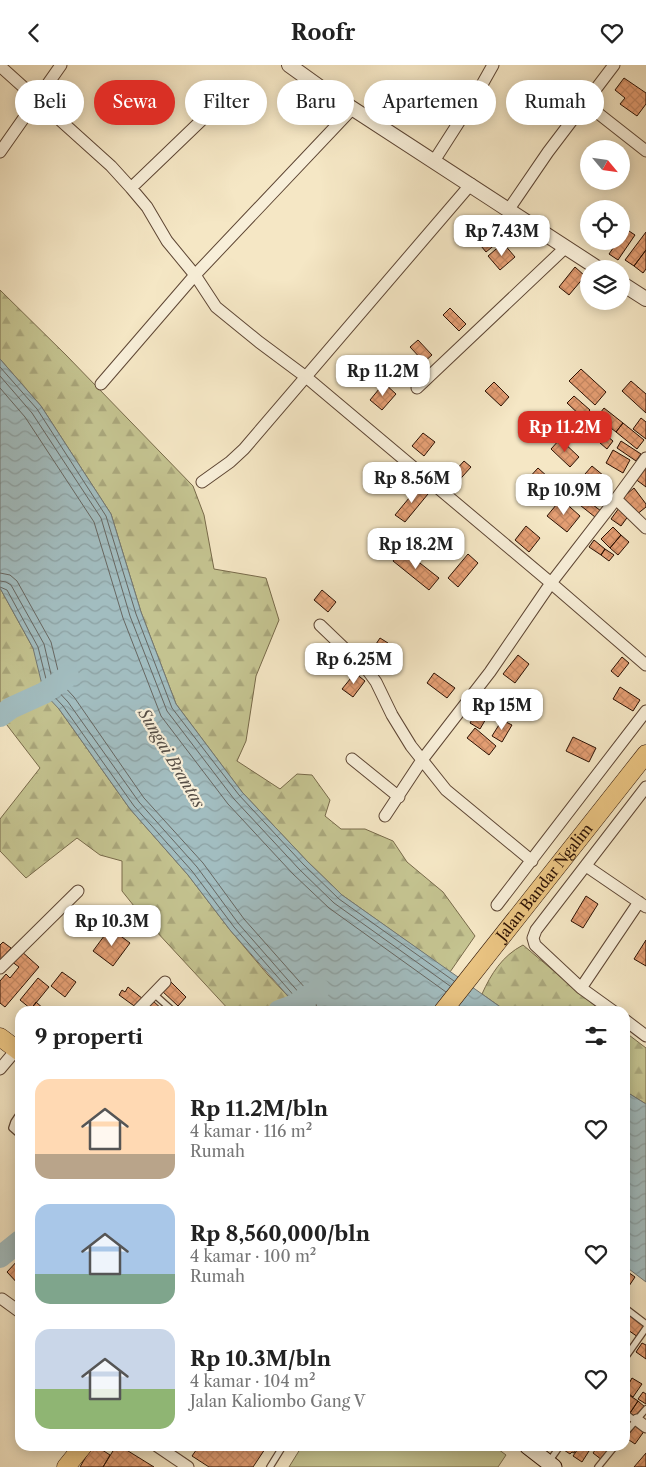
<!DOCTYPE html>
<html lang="id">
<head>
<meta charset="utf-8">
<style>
  body { margin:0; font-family:"Libre Caslon Text",serif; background:#f6f6f6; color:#222; height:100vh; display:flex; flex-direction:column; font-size:19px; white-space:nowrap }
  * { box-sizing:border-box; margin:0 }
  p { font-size:16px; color:#767676 }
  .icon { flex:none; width:28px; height:28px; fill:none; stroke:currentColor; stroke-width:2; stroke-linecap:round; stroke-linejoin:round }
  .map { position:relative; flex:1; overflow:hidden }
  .details { position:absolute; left:15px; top:941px; width:615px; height:445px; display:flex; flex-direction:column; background:#fff; border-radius:15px; box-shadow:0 2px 12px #0003 }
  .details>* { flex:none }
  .banner { position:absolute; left:15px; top:15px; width:616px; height:45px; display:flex; gap:10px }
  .needle { width:32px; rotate:119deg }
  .controls { position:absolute; left:580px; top:75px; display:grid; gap:10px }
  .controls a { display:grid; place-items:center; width:50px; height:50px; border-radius:50%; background:#fff; box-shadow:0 2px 12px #0003; font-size:25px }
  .price { position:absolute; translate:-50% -42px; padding:0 11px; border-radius:10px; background:#fff; color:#222; font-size:16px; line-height:32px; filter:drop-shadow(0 1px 2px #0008) }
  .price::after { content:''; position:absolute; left:50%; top:30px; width:15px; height:11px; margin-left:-8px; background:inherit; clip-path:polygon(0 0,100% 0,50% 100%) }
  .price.active { background:#d93025; color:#fff }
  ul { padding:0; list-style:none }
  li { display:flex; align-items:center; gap:15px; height:125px; padding:0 20px }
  li span { display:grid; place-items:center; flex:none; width:140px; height:100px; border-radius:15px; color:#555 }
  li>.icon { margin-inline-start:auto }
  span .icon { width:60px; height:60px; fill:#fffc; stroke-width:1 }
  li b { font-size:21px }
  h2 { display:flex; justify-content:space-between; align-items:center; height:60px; padding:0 20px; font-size:21px }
  .chip { padding:0 18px; border-radius:22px; background:#fff; box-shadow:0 2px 12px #0003; font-size:18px; line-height:45px }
  .chip.active { background:#d93025; color:#fff }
  header { display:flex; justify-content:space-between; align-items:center; height:65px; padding:0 20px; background:#fff; font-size:22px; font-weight:700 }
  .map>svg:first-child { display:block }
  .forest { fill:url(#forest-firs); stroke:#786a4a }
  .park { fill:#c4c390; stroke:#786a4a }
  .water { fill:url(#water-waves); stroke:#737874 }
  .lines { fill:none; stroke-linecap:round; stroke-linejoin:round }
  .shore { stroke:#676762; stroke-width:1 }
  .river { stroke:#a2bdc0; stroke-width:22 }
  .building { fill:url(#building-cross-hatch); stroke:#2c1103 }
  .service-casing { stroke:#5e4634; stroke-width:8 }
  .minor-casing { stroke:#5e4634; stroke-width:13 }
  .tertiary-casing { stroke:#5e4634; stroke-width:16 }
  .secondary-casing { stroke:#2c1103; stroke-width:17 }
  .primary-casing { stroke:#2c1103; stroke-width:19 }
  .trunk-casing { stroke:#2c1103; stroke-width:19 }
  .service { stroke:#f8efd9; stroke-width:5.5 }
  .minor { stroke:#f8efd9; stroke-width:11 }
  .tertiary { stroke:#f8efd9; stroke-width:14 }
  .secondary { stroke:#f8efd9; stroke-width:15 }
  .primary { stroke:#eac482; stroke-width:18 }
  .trunk { stroke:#eac482; stroke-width:18 }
  .labels { text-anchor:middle; stroke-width:4.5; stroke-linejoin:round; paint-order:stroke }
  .street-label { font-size:15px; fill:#2c1103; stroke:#f8efd9 }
  .water-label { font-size:16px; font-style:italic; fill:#554d45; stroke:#f8efd9 }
</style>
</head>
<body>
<header><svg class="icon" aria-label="back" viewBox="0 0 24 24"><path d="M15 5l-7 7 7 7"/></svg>Roofr<svg class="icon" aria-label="heart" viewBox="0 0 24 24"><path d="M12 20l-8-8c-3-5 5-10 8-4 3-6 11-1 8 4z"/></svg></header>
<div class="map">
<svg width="646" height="1402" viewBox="0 0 646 1402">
  <defs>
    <pattern id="forest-firs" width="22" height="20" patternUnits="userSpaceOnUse" patternTransform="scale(1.25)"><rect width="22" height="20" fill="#c4c390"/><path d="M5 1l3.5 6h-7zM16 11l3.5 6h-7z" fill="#a9a67b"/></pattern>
    <pattern id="water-waves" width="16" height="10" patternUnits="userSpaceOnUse" patternTransform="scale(1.25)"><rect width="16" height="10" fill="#a2bdc0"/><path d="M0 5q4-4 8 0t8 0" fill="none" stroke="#8ca1a3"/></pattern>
    <pattern id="building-cross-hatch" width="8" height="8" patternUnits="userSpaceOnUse" patternTransform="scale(1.25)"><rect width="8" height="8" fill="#e49e73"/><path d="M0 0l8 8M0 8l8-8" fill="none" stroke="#c48762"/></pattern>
  </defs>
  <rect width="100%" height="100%" fill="#f5e7c5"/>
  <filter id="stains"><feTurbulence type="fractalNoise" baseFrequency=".004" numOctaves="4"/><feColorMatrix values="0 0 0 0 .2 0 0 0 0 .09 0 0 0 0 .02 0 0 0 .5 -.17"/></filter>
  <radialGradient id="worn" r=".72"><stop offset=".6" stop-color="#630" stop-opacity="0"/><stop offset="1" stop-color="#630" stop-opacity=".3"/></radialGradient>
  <path class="forest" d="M0,225l66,65 127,131 11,29 10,54 52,9 13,42 -23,56 -10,65 -9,20 43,28 17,-15 15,1 18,25 -5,16 16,13h24l28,12 14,21 36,30 32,44 -25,36 -108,-77 -35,-34 -65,-69 -66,-88 -35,-92 -30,-98 -70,-108 -41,-47z
    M0,523l33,60 26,61 71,100 58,66 42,55 38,45 34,36h-72l-88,-95 -20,-25v-30l-22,-6 -23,-17 -51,40 -26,-27v-32l40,-51 -40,-52z
    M523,880l78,66h-95l-24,-17c9,-20 20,-38 41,-49z
    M625,967l21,16v56l-21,-13z"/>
  <path class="park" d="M302,1381h192l12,9 -8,12h-209z"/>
  <path class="water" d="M0,294l41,47 70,108 30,98 35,92 66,88 65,69 35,34 164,116h-205l-71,-81 -42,-55 -58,-66 -71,-100 -15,-16 -11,-45 -33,-60z
    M625,1026l21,13v178l-21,-16z"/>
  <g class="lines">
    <path class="shore" d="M0,302l37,42 69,107 30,98 36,94 67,87 64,69 36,35 115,82
      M0,311l32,37 69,105 29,98 37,95 67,88 65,70 35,34 116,83
      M0,323l25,29 69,105 29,96 38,98 67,88 65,70 36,34 117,84
      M0,508l10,2 7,6 34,61 10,41 13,14 70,101 59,65 41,56 70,79 4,13
      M0,516l6,1 5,3 33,59 10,43 14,15 71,100 58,65 41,56 70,80 2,8
      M0,522l7,3 31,57 11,44 14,15 71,100 58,65 42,56 69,79 1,5"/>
    <path class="river" d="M0,651l11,-8 33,-15 24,-17
      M279,946l16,-6 24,-16
      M0,1192l20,-16"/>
  </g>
  <path class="building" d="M624,13l22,15v11l-9,12 -17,-12 5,-6 -10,-8z
    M498,158l9,12 -21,17 -10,-12z
    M626,164l9,6 -17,25 -9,-6 9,-13h3v-5z
    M646,167v18l-12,16 -9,-6z
    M503,178l12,14 -15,13 -12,-14z
    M646,185v19l-3,4 -9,-7z
    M575,202l10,9 -16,19 -10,-8z
    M450,243l16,16 -7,7 -16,-16z
    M418,275l14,15 -8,7 -14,-15z
    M581,304l25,23 -11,13 -26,-24z
    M631,316l15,13v19l-24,-22z
    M494,317l15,15 -8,9 -16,-15z
    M384,318l12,11 -14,16 -12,-10z
    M574,331l16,14 -7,8 -16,-15z
    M604,343l19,15 -7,9 -19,-15z
    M641,353l5,4v17l-13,-10z
    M591,358l22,18 -6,8 -22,-19z
    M623,358l21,17 -7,9 -21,-17z
    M423,368l12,9 -11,14 -12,-10z
    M560,374l19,18 -9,10 -19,-18z
    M621,376l20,13 -5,7 -19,-13z
    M613,385l17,10 -7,13 -17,-10z
    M464,396l7,6 -17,19 -7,-6z
    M646,397v25l-12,-9z
    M592,401l18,15 -7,8 -18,-15z
    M538,403l21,19 -11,12 -21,-19z
    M587,414l24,16 -4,6 -24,-16z
    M419,421l9,8 -23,28 -10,-7z
    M585,423l17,12 -4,4 -16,-11z
    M634,423l12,16v3l-10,8 -14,-17z
    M576,427l25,19 -6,6 -24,-19z
    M561,434l19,17 -13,16 -20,-16z
    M619,443l10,7 -8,11 -10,-7z
    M526,461l14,12 -11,14 -14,-12z
    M613,462l8,8 -11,13 -9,-9z
    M621,470l8,7 -11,13 -8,-7z
    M594,475l11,9 -4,6 -12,-8z
    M402,484l37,29 -10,12 -36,-29z
    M605,484l9,6 -5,6 -8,-6z
    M468,489l10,9 -20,24 -10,-9z
    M322,525l14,12 -8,10 -14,-12z
    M380,573l8,5 -14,21 -8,-5z
    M518,590l11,9 -14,19 -12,-9z
    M622,592l7,6 -11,14 -7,-6z
    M355,608l10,8 -12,16 -11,-8z
    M434,608l21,15 -8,10 -20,-15z
    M620,622l20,13 -7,11 -20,-12z
    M480,641l10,6 -10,17 -10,-6z
    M502,655l10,5 -10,17 -10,-6z
    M475,663l21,18 -7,9 -22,-17z
    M573,672l23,11 -7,14 -23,-11z
    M586,831l12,8 -15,24 -12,-7z
    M110,863l20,15 -17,23 -20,-15z
    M646,875v26l-12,-7z
    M3,877l8,6 -11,13v-16z
    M20,885l19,17 -34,40 -5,-4v-22l6,-7 4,4 9,-11 -8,-6z
    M62,907l14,10 -11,15 -14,-11z
    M38,913l11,9 -18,22 -11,-9z
    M170,916l16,16 -8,9 -17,-16z
    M128,922l15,12 -6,9 -18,-13 3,-5 3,2z
    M152,935l12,11h-23z
    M36,937l9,8 -16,1 2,-2z
    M19,1194l1,1v26l-13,-14z
    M625,1205l10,7 -10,15z
    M625,1245l21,16 -8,11 -13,-9z
    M642,1278l4,2v14l-10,-7z
    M632,1313l10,6 -9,13 -8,-6z
    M643,1327l3,2v10l-8,-5z
    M629,1330l9,6 -8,12 -5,-4v-8z
    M638,1336l7,6 -8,11 -7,-5z
    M636,1359l9,6 -10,14 -9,-6z
    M92,1381h4l14,9 -7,12h-23z
    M116,1381h4l34,21h-51z
    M199,1381h68l-14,21h-44l-17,-11z
    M562,1381h16l-4,7 -2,-1 -2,2 -9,-6z
    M580,1381l9,5 -7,11 -9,-6z
    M598,1381h15l-11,14 -9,-7z
    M646,1388v14h-12z"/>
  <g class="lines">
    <g class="service-casing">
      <path id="service" d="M154,929l19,17
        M20,1048l-6,9 -2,6 8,7
        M625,1243l21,16
        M625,1293l21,-30
        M625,1348l10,8
        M625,1368l21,-24
        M548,1398l12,-17
        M270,1402l13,-21
        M598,1402l17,-21"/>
    </g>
    <g class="minor-casing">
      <path id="minor" d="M0,1l111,100 20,22 16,19 20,34 28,34 21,32 43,35 47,35 245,206 65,-84 30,-41
        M585,38l61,48
        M0,87l61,-87
        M434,96l41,-64 18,-32
        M131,123l77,-74
        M509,144l39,-57 66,-87
        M101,319l94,-109 158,-167
        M417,323l149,-141
        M202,417l28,-20 14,-13 227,-265
        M616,434l30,29
        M320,560l48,46 8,11 16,33 19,31 35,44 86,71
        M352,694l47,38
        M385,751l37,-56 68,-88 61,-89 95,82
        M586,801l60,41
        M497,840l149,-194
        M0,903l78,-77
        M581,923l58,-86
        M137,946l28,-29
        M613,946l-32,-23 -46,-43 -2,-7 3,-8 110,-143
        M625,955l21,16
        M0,1004l16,-19
        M2,1234l18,13
        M637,1355l9,7
        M157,1381l31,21"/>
    </g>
    <g class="tertiary-casing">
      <path id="tertiary" d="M289,0l32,23 278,181
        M621,218l25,16"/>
    </g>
    <g class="secondary-casing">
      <path id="secondary" d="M527,1381l27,21"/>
    </g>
    <g class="primary-casing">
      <path id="primary" d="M66,1402l17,-21"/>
    </g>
    <g class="trunk-casing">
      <g id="trunk">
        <path id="s1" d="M443,946l203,-257"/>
        <path d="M0,972l20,15"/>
      </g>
    </g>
    <use href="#service" class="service"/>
    <use href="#minor" class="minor"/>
    <use href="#tertiary" class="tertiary"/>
    <use href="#secondary" class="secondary"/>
    <use href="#primary" class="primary"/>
    <use href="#trunk" class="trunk"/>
  </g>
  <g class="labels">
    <g class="street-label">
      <text dy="5" stroke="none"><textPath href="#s1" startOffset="164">Jalan Bandar Ngalim</textPath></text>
    </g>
    <g class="water-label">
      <text transform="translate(172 693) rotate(59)" y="6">Sungai Brantas</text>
    </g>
  </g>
  <rect width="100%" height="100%" filter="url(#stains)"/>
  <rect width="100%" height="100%" fill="url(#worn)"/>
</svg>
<div class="controls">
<a><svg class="needle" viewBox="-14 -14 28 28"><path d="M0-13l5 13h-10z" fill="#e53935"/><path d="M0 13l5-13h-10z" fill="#767676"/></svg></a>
<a><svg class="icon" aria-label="locate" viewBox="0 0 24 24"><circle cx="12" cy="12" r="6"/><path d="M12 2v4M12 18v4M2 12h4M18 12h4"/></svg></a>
<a><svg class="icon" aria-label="layers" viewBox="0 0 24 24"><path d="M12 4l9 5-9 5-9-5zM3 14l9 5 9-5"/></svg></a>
</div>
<b class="price" style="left:502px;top:192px">Rp 7.43M</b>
<b class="price" style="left:383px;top:332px">Rp 11.2M</b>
<b class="price active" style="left:565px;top:388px">Rp 11.2M</b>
<b class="price" style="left:412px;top:439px">Rp 8.56M</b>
<b class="price" style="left:564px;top:451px">Rp 10.9M</b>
<b class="price" style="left:416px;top:505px">Rp 18.2M</b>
<b class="price" style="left:354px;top:620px">Rp 6.25M</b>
<b class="price" style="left:502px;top:666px">Rp 15M</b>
<b class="price" style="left:112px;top:882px">Rp 10.3M</b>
<div class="banner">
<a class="chip">Beli</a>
<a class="chip active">Sewa</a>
<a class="chip">Filter</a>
<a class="chip">Baru</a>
<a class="chip">Apartemen</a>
<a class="chip">Rumah</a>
</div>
<section class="details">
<h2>9 properti<svg class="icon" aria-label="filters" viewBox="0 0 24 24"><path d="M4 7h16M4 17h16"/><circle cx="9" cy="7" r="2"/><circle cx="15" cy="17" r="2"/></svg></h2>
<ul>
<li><span style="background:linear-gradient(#ffd9b3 75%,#b9a48a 0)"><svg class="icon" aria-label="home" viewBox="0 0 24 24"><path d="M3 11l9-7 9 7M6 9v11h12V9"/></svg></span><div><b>Rp 11.2M/bln</b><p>4 kamar · 116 m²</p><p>Rumah</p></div><svg class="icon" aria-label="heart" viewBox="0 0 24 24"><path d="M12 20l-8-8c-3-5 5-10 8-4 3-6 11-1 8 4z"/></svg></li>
<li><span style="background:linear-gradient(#a9c7e8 70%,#7fa58c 0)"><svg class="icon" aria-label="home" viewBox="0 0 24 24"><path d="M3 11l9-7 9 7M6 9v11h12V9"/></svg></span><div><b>Rp 8,560,000/bln</b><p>4 kamar · 100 m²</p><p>Rumah</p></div><svg class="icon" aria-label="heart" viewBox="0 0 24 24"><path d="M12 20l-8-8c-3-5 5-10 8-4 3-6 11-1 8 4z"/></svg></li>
<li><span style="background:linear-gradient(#c9d6e8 60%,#8fb573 0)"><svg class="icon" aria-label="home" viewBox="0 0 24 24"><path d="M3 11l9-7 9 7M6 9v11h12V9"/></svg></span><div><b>Rp 10.3M/bln</b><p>4 kamar · 104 m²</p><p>Jalan Kaliombo Gang V</p></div><svg class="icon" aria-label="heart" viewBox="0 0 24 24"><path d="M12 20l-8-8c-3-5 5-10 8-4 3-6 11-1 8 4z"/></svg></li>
</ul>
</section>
</div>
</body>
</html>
